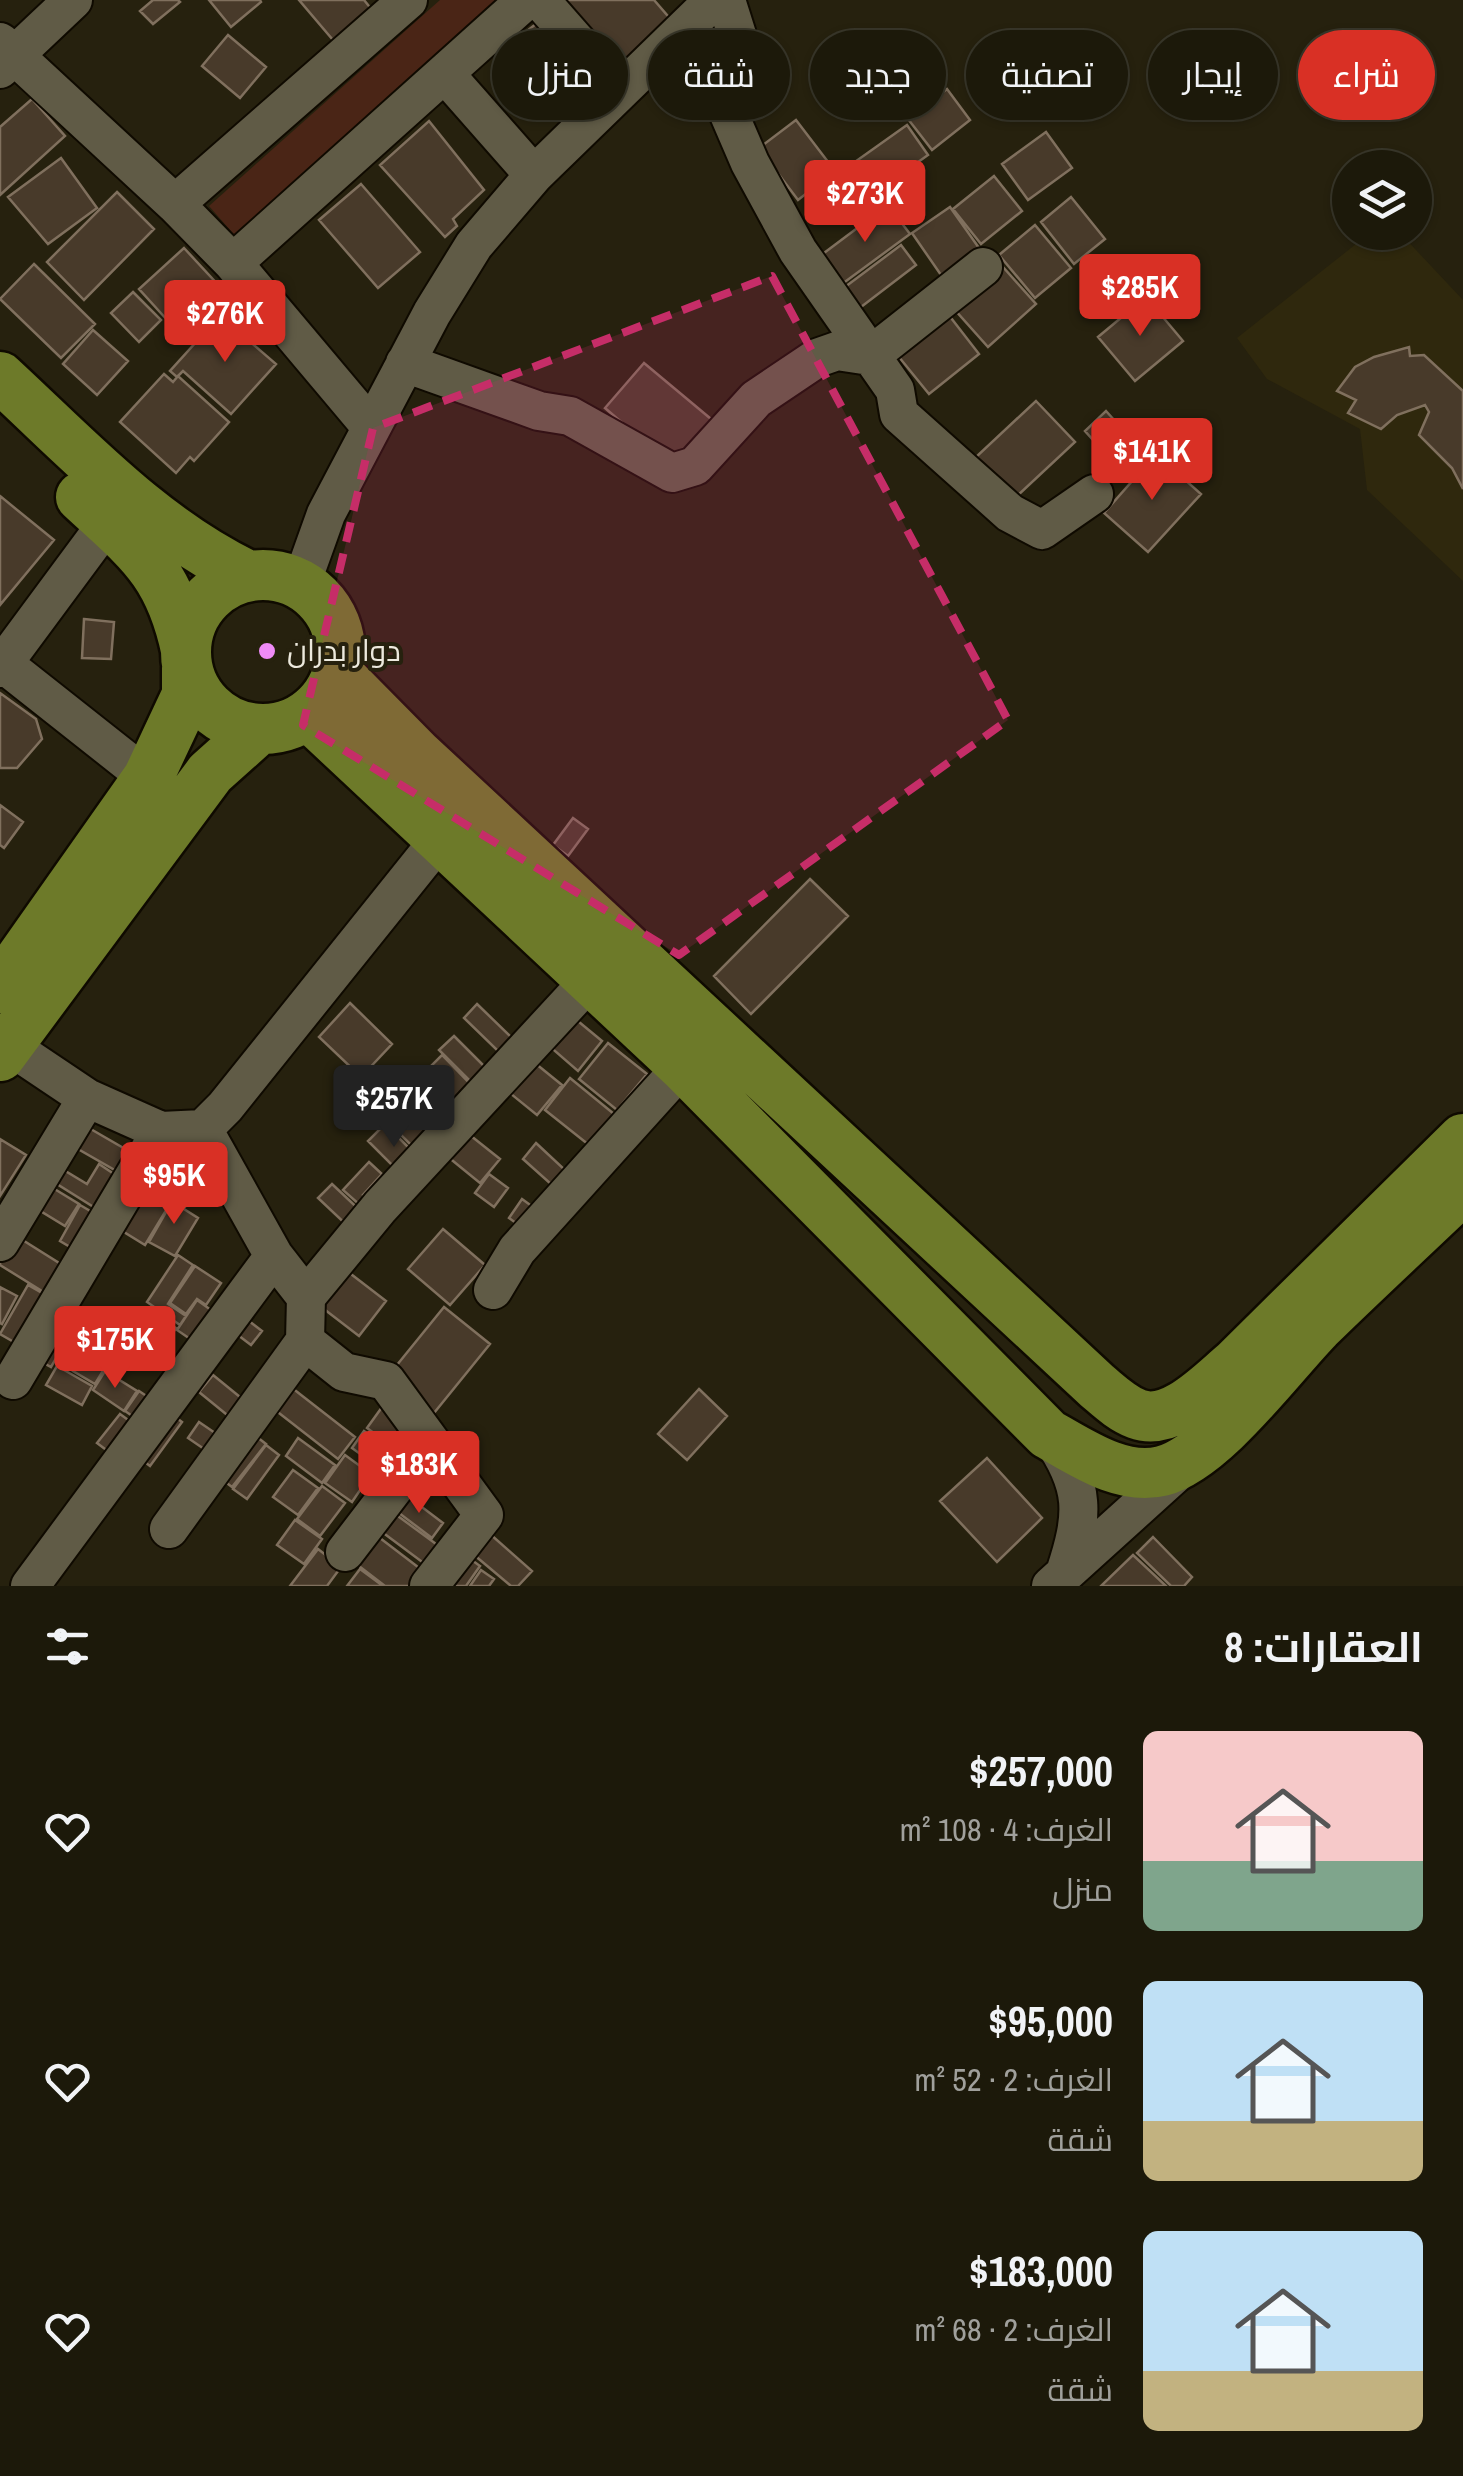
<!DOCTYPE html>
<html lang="ar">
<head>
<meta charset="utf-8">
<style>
  body { margin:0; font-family:"Archivo Narrow",Cairo,sans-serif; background:#292618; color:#f1f3f6; direction:rtl; height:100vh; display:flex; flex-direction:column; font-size:38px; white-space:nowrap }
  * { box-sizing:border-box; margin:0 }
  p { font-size:32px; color:#a0a09c }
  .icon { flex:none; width:55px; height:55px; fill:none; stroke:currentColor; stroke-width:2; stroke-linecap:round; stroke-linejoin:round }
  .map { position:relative; height:1586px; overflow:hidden; direction:ltr }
  .panel { display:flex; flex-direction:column; background:#1c190a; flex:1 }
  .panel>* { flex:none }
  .guide { position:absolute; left:30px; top:30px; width:1405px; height:90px; direction:rtl; display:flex; gap:20px }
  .tools { position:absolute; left:1332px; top:150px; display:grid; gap:20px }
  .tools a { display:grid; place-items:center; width:100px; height:100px; border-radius:50%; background:#1c190a; box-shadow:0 2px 8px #0004,0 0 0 2px #3a382b; font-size:50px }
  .price { position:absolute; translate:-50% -85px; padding:0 22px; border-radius:10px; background:#d93025; color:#fff; font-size:32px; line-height:65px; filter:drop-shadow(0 2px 5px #0008) }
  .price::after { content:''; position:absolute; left:50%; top:60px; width:30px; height:22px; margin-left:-15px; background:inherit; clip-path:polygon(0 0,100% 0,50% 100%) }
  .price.on { background:#222; color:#fff }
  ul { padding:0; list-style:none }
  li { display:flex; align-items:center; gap:30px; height:250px; padding:0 40px }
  li span { display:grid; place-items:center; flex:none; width:280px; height:200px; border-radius:15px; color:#555 }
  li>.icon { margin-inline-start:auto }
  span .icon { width:120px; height:120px; fill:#fffc; stroke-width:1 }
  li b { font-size:42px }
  h2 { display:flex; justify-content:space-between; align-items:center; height:120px; padding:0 40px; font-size:42px }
  .pill { padding:0 35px; border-radius:45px; background:#1c190a; box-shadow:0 2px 8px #0004,0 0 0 2px #3a382b; font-size:35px; line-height:90px }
  .pill.on { background:#d93025; color:#fff }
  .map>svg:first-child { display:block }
  .built { fill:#2f280d }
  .green { fill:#4a2516 }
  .building { fill:#483a2a; stroke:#80705e; stroke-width:2.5 }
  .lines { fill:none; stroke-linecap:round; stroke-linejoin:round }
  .minor-casing { stroke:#0f0a00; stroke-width:42 }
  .major-casing { stroke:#0f0a00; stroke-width:55 }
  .minor { stroke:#605b46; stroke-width:38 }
  .major { stroke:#6d7a29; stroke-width:50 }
  .marked { fill:#c62d68; fill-opacity:0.2; stroke:#c62d68; stroke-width:8; stroke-dasharray:20 12; stroke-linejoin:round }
  .poi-dot { fill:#ef8bf7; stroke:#26210e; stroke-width:4 }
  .labels { text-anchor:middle; stroke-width:8; stroke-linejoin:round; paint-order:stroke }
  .poi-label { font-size:30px; fill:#ece9dd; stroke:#26210e; text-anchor:start }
</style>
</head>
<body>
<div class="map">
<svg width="1463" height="1586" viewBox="0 0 1463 1586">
  <rect width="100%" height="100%" fill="#26210e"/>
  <path class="built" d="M1370,233h30l63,67v281l-96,-91 -7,-61 -93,-50 -30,-41z"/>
  <path class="green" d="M440,0h80l-276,246 -35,-40z"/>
  <path class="building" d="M153,0h25l2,2 -27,22 -13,-13z
    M209,0h51l1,2 -30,25z
    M299,0h65l17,21 -37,32z
    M565,0h89l19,22 -48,44z
    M713,7l15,24 -11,41 -24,24 -26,-38z
    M541,20l57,69 -36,36 -62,-73z
    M228,35l38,32 -26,31 -38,-32z
    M947,89l23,31 -38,30 -24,-31z
    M32,99l33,37 -65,59v-68z
    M796,120l39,51 -37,29 -39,-52z
    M429,121l55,69 -31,29 4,7 -12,11 -65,-72z
    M907,125l21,30 -93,66 -21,-30z
    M1046,132l26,36 -44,32 -26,-36z
    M61,158l36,50 -49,36 -40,-47z
    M994,176l28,35 -41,33 -28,-35z
    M361,184l59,68 -42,36 -59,-68z
    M117,192l37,37 -70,71 -37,-38z
    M1071,197l34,42 -31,25 -33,-42z
    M888,205l22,29 -68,50 -22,-28z
    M950,207l29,41 -38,27 -29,-42z
    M1035,225l36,43 -36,30 -36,-43z
    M901,245l15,20 -55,42 -16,-20z
    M184,248l37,40 -36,33 -7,-8 -9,9 -30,-33z
    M995,258l41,46 -48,43 -41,-46z
    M34,264l61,60 -34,34 -61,-59z
    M133,292l28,28 -22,22 -28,-29z
    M1146,297l37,44 -48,40 -37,-44z
    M941,305l38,49 -50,40 -39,-48z
    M217,319l6,5 3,-3 50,43 -45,50 -48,-43 -6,6 -7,-6z
    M93,330l35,31 -31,34 -34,-31z
    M1409,347l1,9 14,-1 39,36v98l-11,-21 -33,-33 10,-23 -4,-7 -28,10 -16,14 -33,-16 8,-13 -19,-9 18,-24 19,-10z
    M644,363l67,56 -40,46 -66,-57z
    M164,374l9,8 5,-6 51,46 -35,39 -4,-4 -14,16 -56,-51z
    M1036,401l39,41 -60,56 -39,-41z
    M1106,411l36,40 -22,19 -35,-39z
    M1156,454l45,40 -53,58 -44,-39z
    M0,496l54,44 -54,65z
    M84,619l30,3 -3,37 -29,-1z
    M0,693l36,26 6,20 -25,29h-17z
    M0,805l23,17 -19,26 -4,-3z
    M573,818l15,11 -20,27 -15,-11z
    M810,879l38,37 -97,98 -37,-38z
    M350,1003l42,41 -31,33 -42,-40z
    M477,1004l34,33 -13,14 -34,-33z
    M573,1017l29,24 -24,30 -30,-26z
    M454,1036l36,36 -15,14 -36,-36z
    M608,1043l39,31 -30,36 -38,-31z
    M442,1055l34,35 -19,18 -33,-35z
    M525,1055l37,30 -25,30 -37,-30z
    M570,1078l44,36 -25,31 -44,-35z
    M403,1106l34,33 -16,16 -33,-33z
    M82,1124l50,29 -12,20 -49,-28z
    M385,1124l35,35 -17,17 -35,-35z
    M461,1128l39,31 -20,24 -38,-31z
    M0,1139l26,16 -26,41z
    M536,1143l29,27 -13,15 -29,-26z
    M369,1162l13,12 -19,21 14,12 -7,7 -27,-24z
    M99,1164l21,14 -20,33 -51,-32 8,-13 30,18z
    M489,1174l19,14 -14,19 -19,-14z
    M138,1178l35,21 -28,46 -34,-21z
    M43,1182l36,22 -14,22 -36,-22z
    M332,1184l35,33 -14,14 -35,-33z
    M177,1193l12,7 -5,9 14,9 -23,38 -26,-14z
    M522,1199l11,8 -13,19 -11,-8z
    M80,1205l17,10 -20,36 -17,-10z
    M443,1229l42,36 -35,40 -42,-36z
    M13,1234l54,34 -17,28 -50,-31v-11z
    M178,1255l15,10 -25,39 18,12 -6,9 -33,-23z
    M195,1266l26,17 -15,22 -9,-6 -11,15 -16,-11z
    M347,1271l39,30 -27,35 -39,-30z
    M28,1285l21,12 -28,49 -21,-12z
    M0,1287l17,9 -15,28 -2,-1z
    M197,1300l21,15 -19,30 -22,-15z
    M444,1307l46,37 -56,69 -46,-37z
    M58,1310l20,11 -27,46 -20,-11z
    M148,1311l12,7 -21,36 -13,-7z
    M237,1312l25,19 -11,14 -25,-19z
    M162,1319l14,9 -22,33 -14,-8z
    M80,1321l15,9 -20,33 -15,-9z
    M96,1333l22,13 -23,38 -22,-13z
    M57,1366l35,20 -10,19 -36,-20z
    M105,1371l32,20 -13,20 -31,-21z
    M213,1375l38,31 -14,17 -38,-31z
    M287,1384l68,53 -17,22 -68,-53z
    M699,1389l28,27 -40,44 -29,-26z
    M139,1391l15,10 -13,21 -16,-11z
    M390,1396l19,27 -16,24 -26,-19z
    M166,1410l16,12 -32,44 -16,-12z
    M120,1414l15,11 -22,30 -16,-12z
    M199,1422l22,15 -11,16 -22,-15z
    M248,1430l18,14 -34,43 -17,-13z
    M364,1431l26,18 -12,18 -26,-19z
    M298,1438l37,27 -13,18 -36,-27z
    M266,1445l13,10 -32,44 -14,-10z
    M345,1455l26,19 -19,28 -27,-19z
    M987,1458l55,60 -45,44 -57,-61z
    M293,1470l25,18 -20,27 -25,-18z
    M322,1486l23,17 -25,33 -23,-17z
    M406,1495l37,28 -11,15 -37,-28z
    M391,1511l56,41 -14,18 -55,-41z
    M295,1520l27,19 -18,25 -27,-19z
    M490,1534l42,37 -14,15h-7l-38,-32z
    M376,1535l55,42 -7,9h-39l-30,-23z
    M1153,1537l39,40 -8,9h-13l-34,-33z
    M318,1549l23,18 -14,19h-37z
    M462,1553l18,13 -14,20h-28z
    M1133,1555l33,31h-65z
    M360,1569l23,17h-36z
    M481,1570l13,9 -5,7h-19z"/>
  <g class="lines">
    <g class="minor-casing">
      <path id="minor" d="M408,0l-233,204 58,59 293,-263
        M540,0l80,91
        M726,0l11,35 -12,70 25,58 48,88 97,139 4,24 111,99 32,17 52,-36
        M0,42l175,162
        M0,69l73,-69
        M445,74l89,101
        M233,263l138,164
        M405,363l134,48 31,5 102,57 23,-7 61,-67 61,-41 20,-7 33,5 113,-89
        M301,584l25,-70 106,-201 42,-68 60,-70 180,-175
        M0,661l148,117
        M0,668l108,-146
        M8,1045l79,53 74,33 42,-2 71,127 32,41 -1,44 39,31 42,9 98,134 -55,71
        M203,1129l22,-22 215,-268
        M0,1242l87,-144
        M493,1290l24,-40 166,-184
        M306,1297l74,-90 211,-228
        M13,1380l148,-249
        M1050,1436c36,51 34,79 15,137
        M169,1529l136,-188
        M345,1552l85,-111
        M30,1586l244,-330
        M1051,1586l135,-122"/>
    </g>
    <g class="major-casing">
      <path id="major" d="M0,377c78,72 152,153 249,199
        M81,497c57,53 88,73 105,153
        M186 652a77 77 0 1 1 154 0a77 77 0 1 1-154 0Z
        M338,674l79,80 680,632c12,10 24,22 40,28 35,13 74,-30 98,-50l228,-225
        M308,715l375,351 365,368c34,19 74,47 114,37 51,-13 118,-105 156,-144 48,-47 97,-92 145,-138
        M0,988l148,-210 39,-83v-27
        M0,1056l210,-283 48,-43"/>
    </g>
    <use href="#minor" class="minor"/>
    <use href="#major" class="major"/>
  </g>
  <path class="marked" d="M772,276l236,444 -329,235 -376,-230 70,-297z"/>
  <circle class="poi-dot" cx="267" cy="651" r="10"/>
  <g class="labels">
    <g class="poi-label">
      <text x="287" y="661">دوار بدران</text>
    </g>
  </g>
</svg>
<div class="tools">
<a><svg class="icon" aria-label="layers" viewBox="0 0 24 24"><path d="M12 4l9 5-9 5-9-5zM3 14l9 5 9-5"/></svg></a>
</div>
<b class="price" style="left:865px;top:245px">$273K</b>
<b class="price" style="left:1140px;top:339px">$285K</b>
<b class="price" style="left:225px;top:365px">$276K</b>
<b class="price" style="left:1152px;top:503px">$141K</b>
<b class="price on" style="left:394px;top:1150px">$257K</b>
<b class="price" style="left:174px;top:1227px">$95K</b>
<b class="price" style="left:115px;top:1391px">$175K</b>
<b class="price" style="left:419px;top:1516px">$183K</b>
<div class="guide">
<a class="pill on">شراء</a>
<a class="pill">إيجار</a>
<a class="pill">تصفية</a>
<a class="pill">جديد</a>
<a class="pill">شقة</a>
<a class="pill">منزل</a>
</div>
</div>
<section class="panel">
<h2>العقارات: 8<svg class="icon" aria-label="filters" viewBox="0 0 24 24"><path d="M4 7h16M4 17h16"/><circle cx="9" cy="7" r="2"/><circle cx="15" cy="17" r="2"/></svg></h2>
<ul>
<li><span style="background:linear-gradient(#f6c9c9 65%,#7fa58c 0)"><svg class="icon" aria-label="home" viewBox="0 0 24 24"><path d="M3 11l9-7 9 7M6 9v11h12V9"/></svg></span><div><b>$257,000</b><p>الغرف: 4 · 108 m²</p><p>منزل</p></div><svg class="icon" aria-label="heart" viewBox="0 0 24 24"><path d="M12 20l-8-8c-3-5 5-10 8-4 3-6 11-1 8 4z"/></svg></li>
<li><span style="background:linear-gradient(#bfe0f5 70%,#c2b280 0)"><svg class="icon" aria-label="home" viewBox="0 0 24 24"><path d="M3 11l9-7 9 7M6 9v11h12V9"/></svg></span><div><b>$95,000</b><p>الغرف: 2 · 52 m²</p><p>شقة</p></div><svg class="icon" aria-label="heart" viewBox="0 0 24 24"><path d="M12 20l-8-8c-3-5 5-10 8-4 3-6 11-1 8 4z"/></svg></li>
<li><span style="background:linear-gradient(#bfe0f5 70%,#c2b280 0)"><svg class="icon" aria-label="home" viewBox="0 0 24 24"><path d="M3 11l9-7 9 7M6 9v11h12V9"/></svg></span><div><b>$183,000</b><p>الغرف: 2 · 68 m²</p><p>شقة</p></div><svg class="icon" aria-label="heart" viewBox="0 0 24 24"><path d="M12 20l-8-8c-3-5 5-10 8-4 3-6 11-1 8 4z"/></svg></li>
</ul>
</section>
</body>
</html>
